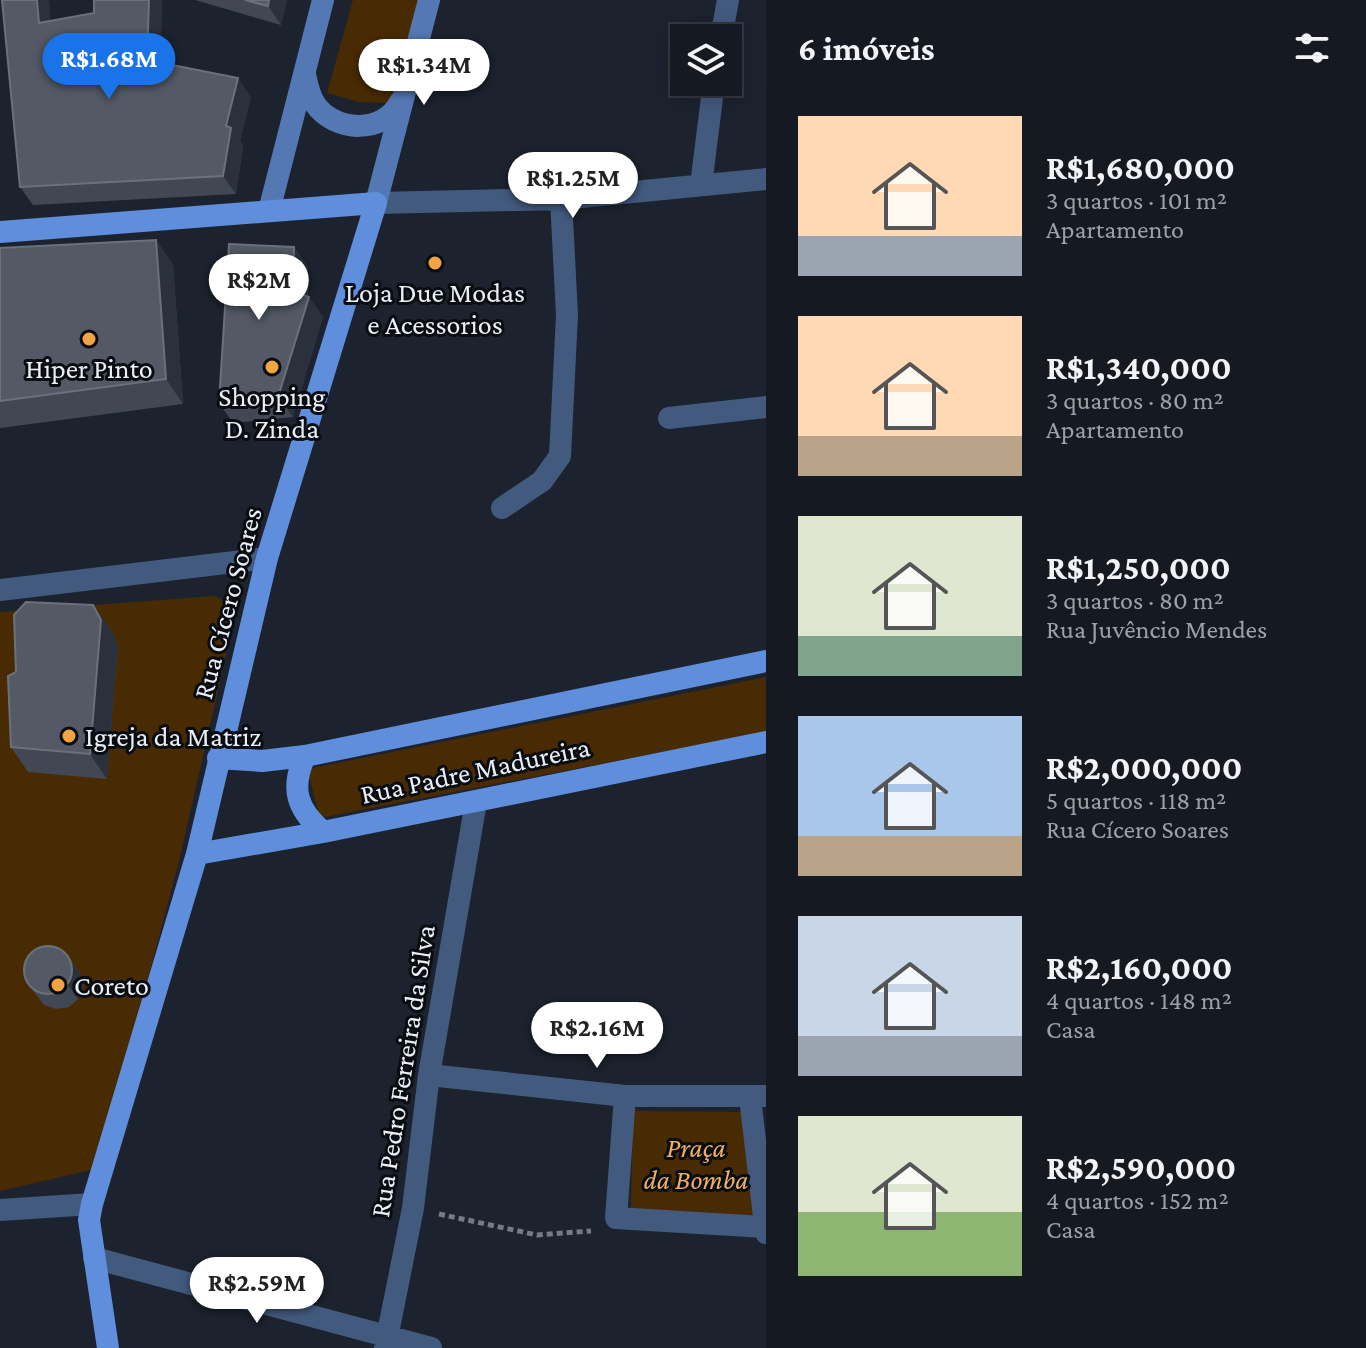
<!DOCTYPE html>
<html lang="pt">
<head>
<meta charset="utf-8">
<style>
  body { margin:0; font-family:"Crimson Pro",serif; background:#22272f; color:#f1f3f6; height:100vh; display:flex; flex-direction:column; font-size:30px; white-space:nowrap }
  * { box-sizing:border-box; margin:0 }
  p { font-size:26px; color:#9da1a5 }
  .icon { flex:none; width:44px; height:44px; fill:none; stroke:currentColor; stroke-width:2; stroke-linecap:round; stroke-linejoin:round }
  .map { position:relative; flex:1; overflow:hidden }
  .sheet { display:flex; flex-direction:column; background:#151a22; width:600px }
  .sheet>* { flex:none }
  .fabs { position:absolute; left:670px; top:24px; display:grid; gap:16px }
  .fabs a { display:grid; place-items:center; width:72px; height:72px; border-radius:0px; background:#151a22; box-shadow:0 4px 20px #0003,0 0 0 2px #343840; font-size:40px }
  .price { position:absolute; translate:-50% -68px; padding:0 18px; border-radius:28px; background:#fff; color:#222; font-size:26px; line-height:52px; filter:drop-shadow(0 2px 4px #0008) }
  .price::after { content:''; position:absolute; left:50%; top:48px; width:24px; height:18px; margin-left:-12px; background:inherit; clip-path:polygon(0 0,100% 0,50% 100%) }
  .price.on { background:#1a73e8; color:#fff }
  ul { padding:0; list-style:none }
  li { display:flex; align-items:center; gap:24px; height:200px; padding:0 32px }
  li span { display:grid; place-items:center; flex:none; width:224px; height:160px; border-radius:0px; color:#555 }
  li>.icon { margin-inline-start:auto }
  span .icon { width:96px; height:96px; fill:#fffc; stroke-width:1 }
  li b { font-size:34px }
  h2 { display:flex; justify-content:space-between; align-items:center; height:96px; padding:0 32px; font-size:34px }
  main { display:flex; flex:1; min-height:0 }
  .map>svg:first-child { display:block }
  .green { fill:#492b03 }
  .lines { fill:none; stroke-linecap:round; stroke-linejoin:round }
  .path { stroke:#757b85; stroke-width:5; stroke-dasharray:6 4; stroke-linecap:butt }
  .minor { stroke:#435a7f; stroke-width:22 }
  .tertiary { stroke:#435a7f; stroke-width:22 }
  .secondary { stroke:#5378b3; stroke-width:22 }
  .primary { stroke:#5f8fdc; stroke-width:22 }
  .wall { fill:#414853 }
  .shaded-wall { fill:#2a313d }
  .building { fill:#535a65; stroke:#6b717c; stroke-width:2 }
  .poi-dot { fill:#f3a442; stroke:#090c11; stroke-width:3 }
  .labels { text-anchor:middle; stroke-width:6; stroke-linejoin:round; paint-order:stroke }
  .poi-label { font-size:28px; fill:#eaeff7; stroke:#090c11 }
  .street-label { font-size:28px; fill:#eaeff7; stroke:#090c11 }
  .park-label { font-size:28px; font-style:italic; fill:#f0af64; stroke:#090c11 }
</style>
</head>
<body>
<main>
<div class="map">
<svg width="766" height="1348" viewBox="0 0 766 1348">
  <rect width="100%" height="100%" fill="#1c232e"/>
  <path class="green" d="M353,0h68l-29,103 -33,-1 -32,-9z
    M215,596l22,11 -58,254 -79,298 -5,10 -95,22v-579z
    M766,677v55l-446,86 -13,-49z
    M633,1111l110,1 12,105 -124,-7z"/>
  <g class="lines">
    <path class="path" d="M439,1214l98,21 54,-4"/>
    <path class="minor" d="M721,38l7,-38
      M701,185l13,-103
      M376,203l185,-4 205,-20
      M669,418l97,-11
      M502,508l40,-27 18,-25 7,-141 -6,-116
      M0,590l267,-32
      M429,1075l196,21h141
      M625,1096l-9,122 149,9
      M750,1098l16,135
      M94,1258l337,90
      M385,1348l28,-140 16,-133 47,-273"/>
    <path class="tertiary" d="M0,1210l92,-6"/>
    <path class="secondary" d="M305,74c2,10 4,21 10,30 20,29 69,30 85,-2
      M376,203l53,-203
      M269,211l54,-211"/>
    <path class="primary" d="M0,232l376,-29 -109,355 -70,296 -105,350 -3,16 19,128
      M305,756c-15,33 -8,53 18,76
      M218,758l44,3 43,-5 461,-95
      M197,854l126,-22 443,-90"/>
  </g>
  <path class="wall" d="M2,0h47l1,21 44,-8v-13h68l-2,63 91,34 -11,44 3,5 -7,48 -203,11 -13,-18z
    M195,0h92l-6,25z
    M156,240l17,25 10,139 -183,24v-180z
    M294,247l14,20v29l15,21 -30,100 -60,6 -14,-20z
    M111,630l7,15 -11,134 -79,-7 -17,-25z
    M70,960l11,14 2,13 -5,12 -9,8 -13,2 -12,-4 -19,-25z"/>
  <path class="shaded-wall" d="M37,0h12l3,41 -13,-18z
    M149,0h13l-2,78 -13,-18z
    M269,0h18l-6,25 -13,-19z
    M238,78l13,19 -11,44 3,5 -7,48 -13,-18 3,-50z
    M156,240l17,25 10,139 -17,-25z
    M294,247l14,20 -1,35 2,-5 14,20 -30,100 -15,-20 15,-106z
    M93,605l18,25 7,15 -11,134 -17,-25z
    M70,960l11,14 2,13 -5,12 -10,-14z"/>
  <path class="building" d="M2,0h35l2,23 55,-10v-13h55l-2,60 91,18 -12,48 5,2 -8,48 -203,11z
    M245,0h24l-1,6z
    M156,240l10,139 -166,22v-153z
    M229,244l65,3 -1,44 16,6 -31,100 -59,6z
    M26,602l67,3 8,15 -11,134 -79,-7 -3,-71 8,-4 -2,-57z
    M24 970a24 24 0 1 1 48 0a24 24 0 1 1-48 0Z"/>
  <g class="poi-dot">
    <circle cx="435" cy="263" r="8"/>
    <circle cx="89" cy="339" r="8"/>
    <circle cx="272" cy="367" r="8"/>
    <circle cx="69" cy="736" r="8"/>
    <circle cx="58" cy="985" r="8"/>
  </g>
  <g class="labels">
    <g class="poi-label">
      <text x="435" y="302">Loja Due Modas<tspan x="435" dy="32">e Acessorios</tspan></text>
      <text x="89" y="378">Hiper Pinto</text>
      <text x="272" y="406">Shopping<tspan x="272" dy="32">D. Zinda</tspan></text>
      <text x="85" y="746" text-anchor="start">Igreja da Matriz</text>
      <text x="74" y="995" text-anchor="start">Coreto</text>
    </g>
    <g class="street-label">
      <text transform="translate(227 603) rotate(-75)" y="10">Rua Cícero Soares</text>
      <text transform="translate(475 770) rotate(-12)" y="10">Rua Padre Madureira</text>
      <text transform="translate(402 1071) rotate(-81)" y="10">Rua Pedro Ferreira da Silva</text>
    </g>
    <g class="park-label">
      <text x="696" y="1157">Praça<tspan x="696" dy="32">da Bomba</tspan></text>
    </g>
  </g>
</svg>
<div class="fabs">
<a><svg class="icon" aria-label="layers" viewBox="0 0 24 24"><path d="M12 4l9 5-9 5-9-5zM3 14l9 5 9-5"/></svg></a>
</div>
<b class="price on" style="left:109px;top:101px">R$1.68M</b>
<b class="price" style="left:424px;top:107px">R$1.34M</b>
<b class="price" style="left:573px;top:220px">R$1.25M</b>
<b class="price" style="left:259px;top:322px">R$2M</b>
<b class="price" style="left:597px;top:1070px">R$2.16M</b>
<b class="price" style="left:257px;top:1325px">R$2.59M</b>
</div>
<section class="sheet">
<h2>6 imóveis<svg class="icon" aria-label="filters" viewBox="0 0 24 24"><path d="M4 7h16M4 17h16"/><circle cx="9" cy="7" r="2"/><circle cx="15" cy="17" r="2"/></svg></h2>
<ul>
<li><span style="background:linear-gradient(#ffd9b3 75%,#9aa5b1 0)"><svg class="icon" aria-label="home" viewBox="0 0 24 24"><path d="M3 11l9-7 9 7M6 9v11h12V9"/></svg></span><div><b>R$1,680,000</b><p>3 quartos · 101 m²</p><p>Apartamento</p></div></li>
<li><span style="background:linear-gradient(#ffd9b3 75%,#b9a48a 0)"><svg class="icon" aria-label="home" viewBox="0 0 24 24"><path d="M3 11l9-7 9 7M6 9v11h12V9"/></svg></span><div><b>R$1,340,000</b><p>3 quartos · 80 m²</p><p>Apartamento</p></div></li>
<li><span style="background:linear-gradient(#dfe7d0 75%,#7fa58c 0)"><svg class="icon" aria-label="home" viewBox="0 0 24 24"><path d="M3 11l9-7 9 7M6 9v11h12V9"/></svg></span><div><b>R$1,250,000</b><p>3 quartos · 80 m²</p><p>Rua Juvêncio Mendes</p></div></li>
<li><span style="background:linear-gradient(#a9c7e8 75%,#b9a48a 0)"><svg class="icon" aria-label="home" viewBox="0 0 24 24"><path d="M3 11l9-7 9 7M6 9v11h12V9"/></svg></span><div><b>R$2,000,000</b><p>5 quartos · 118 m²</p><p>Rua Cícero Soares</p></div></li>
<li><span style="background:linear-gradient(#c9d6e8 75%,#9aa5b1 0)"><svg class="icon" aria-label="home" viewBox="0 0 24 24"><path d="M3 11l9-7 9 7M6 9v11h12V9"/></svg></span><div><b>R$2,160,000</b><p>4 quartos · 148 m²</p><p>Casa</p></div></li>
<li><span style="background:linear-gradient(#dfe7d0 60%,#8fb573 0)"><svg class="icon" aria-label="home" viewBox="0 0 24 24"><path d="M3 11l9-7 9 7M6 9v11h12V9"/></svg></span><div><b>R$2,590,000</b><p>4 quartos · 152 m²</p><p>Casa</p></div></li>
</ul>
</section>
</main>
</body>
</html>
